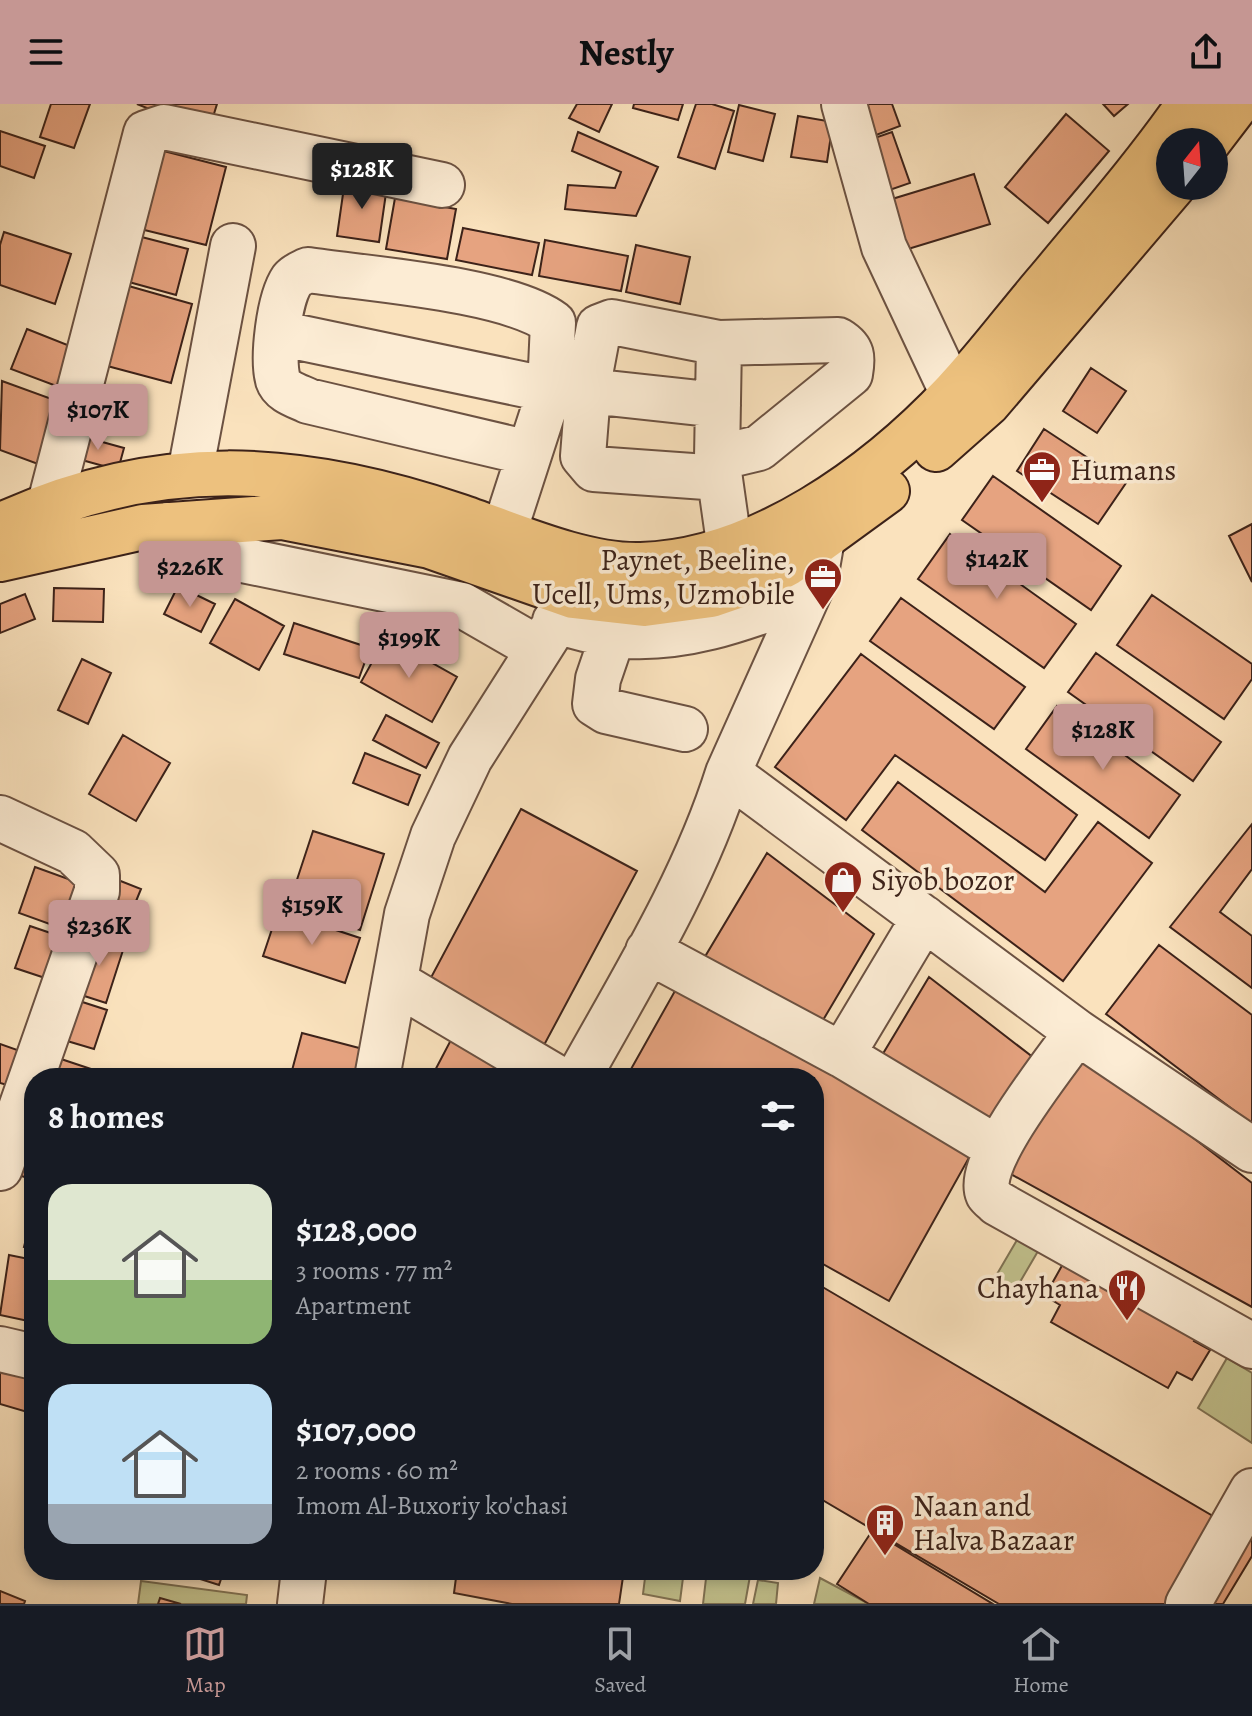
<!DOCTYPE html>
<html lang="en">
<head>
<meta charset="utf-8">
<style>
  body { margin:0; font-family:Alegreya,serif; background:#20242c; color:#f1f3f6; height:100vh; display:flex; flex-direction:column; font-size:30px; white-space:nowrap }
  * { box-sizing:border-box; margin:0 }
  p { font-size:26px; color:#9ea1a6 }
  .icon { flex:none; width:44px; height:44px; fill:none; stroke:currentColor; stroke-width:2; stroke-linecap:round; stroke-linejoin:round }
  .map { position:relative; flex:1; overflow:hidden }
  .sheet { position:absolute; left:24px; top:964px; width:800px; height:512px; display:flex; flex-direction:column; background:#171b24; border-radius:32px; box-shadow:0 4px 12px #0003 }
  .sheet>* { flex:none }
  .needle { width:52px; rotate:17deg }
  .buttons { position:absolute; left:1156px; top:24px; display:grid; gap:16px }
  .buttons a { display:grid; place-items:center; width:72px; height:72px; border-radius:50%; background:#171b24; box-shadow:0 4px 12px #0003; font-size:40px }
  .price { position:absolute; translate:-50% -68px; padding:0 18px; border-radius:8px; background:#c59692; color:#111; font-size:26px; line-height:52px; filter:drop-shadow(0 2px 4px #0008) }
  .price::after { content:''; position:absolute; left:50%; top:48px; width:24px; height:18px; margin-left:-12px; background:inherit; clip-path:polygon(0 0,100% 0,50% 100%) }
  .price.selected { background:#222; color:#fff }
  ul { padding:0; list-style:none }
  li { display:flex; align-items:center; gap:24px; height:200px; padding:0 24px }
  li span { display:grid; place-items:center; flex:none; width:224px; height:160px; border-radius:24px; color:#555 }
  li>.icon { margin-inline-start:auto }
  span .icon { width:96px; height:96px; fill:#fffc; stroke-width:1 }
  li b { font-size:34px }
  h2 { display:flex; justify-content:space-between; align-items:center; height:96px; padding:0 24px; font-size:34px }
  header { display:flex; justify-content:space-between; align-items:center; height:104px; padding:0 24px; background:#c59692; color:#111; font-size:36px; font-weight:700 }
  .menu { display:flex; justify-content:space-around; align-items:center; height:112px; border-top:2px solid #363941; background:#171b24; font-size:22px; color:#9ea1a6 }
  .menu a { display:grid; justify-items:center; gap:4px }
  .menu .selected { color:#c59692 }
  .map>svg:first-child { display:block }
  .green { fill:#c2c28e; stroke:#7f7254; stroke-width:2 }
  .building { fill:#e6a380; stroke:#3c2219; stroke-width:2 }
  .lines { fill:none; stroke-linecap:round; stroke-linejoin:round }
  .minor-casing { stroke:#6c5242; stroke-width:48 }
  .major-casing { stroke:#3c2219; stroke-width:48 }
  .minor { stroke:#fcecd4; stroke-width:44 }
  .major { stroke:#edc17e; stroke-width:44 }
  .labels { text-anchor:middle; stroke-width:7; stroke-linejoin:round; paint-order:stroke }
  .poi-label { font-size:30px; fill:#3c2219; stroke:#fcecd4; text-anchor:start }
</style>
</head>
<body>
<header><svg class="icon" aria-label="menu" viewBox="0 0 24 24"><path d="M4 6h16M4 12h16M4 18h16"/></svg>Nestly<svg class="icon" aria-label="share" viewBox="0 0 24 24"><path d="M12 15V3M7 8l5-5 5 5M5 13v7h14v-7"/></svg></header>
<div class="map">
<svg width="1252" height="1500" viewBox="0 0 1252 1500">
  <rect width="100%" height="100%" fill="#fae2bd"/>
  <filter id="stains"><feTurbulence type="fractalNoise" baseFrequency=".0025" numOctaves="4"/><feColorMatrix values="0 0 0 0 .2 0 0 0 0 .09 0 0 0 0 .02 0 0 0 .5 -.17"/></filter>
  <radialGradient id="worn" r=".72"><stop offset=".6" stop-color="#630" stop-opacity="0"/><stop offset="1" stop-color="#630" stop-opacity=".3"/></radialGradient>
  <path class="green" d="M1021,1129l20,13 -28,48 -20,-13z
    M1227,1254l25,15v70l-54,-35z
    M646,1466h38l-4,31 -37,-7z
    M707,1466l43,6 -5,28h-42z
    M820,1474l49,26h-55z
    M758,1476l20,3 -2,21h-23z
    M141,1477l106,14 -1,9h-108z"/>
  <path class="building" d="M51,0h39l-16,44 -34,-11z
    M137,0h24l-2,9z
    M168,0h49l-8,26 -44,-14z
    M577,0h35l-13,28 -30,-14z
    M634,0h49l-5,16 -45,-12z
    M696,0h16l22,7 -19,58 -37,-12z
    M859,0h33l8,22 -29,11z
    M1103,0h25l-14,12z
    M739,1l36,9 -12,47 -35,-9z
    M1066,10l43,37 -61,72 -43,-36z
    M798,12l35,6 -6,40 -36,-5z
    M0,27l45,15 -11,32 -34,-12z
    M578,28l80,35 -22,49 -71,-7 3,-24 47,3 6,-16 -49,-21z
    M892,28l18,51 -32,11 -18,-51z
    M152,44l74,19 -20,78 -74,-18z
    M974,70l16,50 -95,29 -16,-50z
    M345,76l42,6 -8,56 -42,-6z
    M395,94l61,11 -9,50 -61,-10z
    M463,124l76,15 -7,32 -76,-15z
    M4,128l67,22 -16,50 -55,-19v-40z
    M130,130l58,15 -12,46 -58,-16z
    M545,136l83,16 -7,35 -82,-15z
    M636,141l54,12 -10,47 -54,-12z
    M118,179l74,21 -21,79 -75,-20z
    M27,225l48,19 -16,39 -48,-18z
    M1091,264l35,23 -29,42 -34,-22z
    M2,277l58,21 -22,62 -38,-14z
    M1044,325l82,54 -28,41 -81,-53z
    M77,331l47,13 -6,22 -47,-13z
    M993,372l128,90 -30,44 -129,-90z
    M1252,420v58l-23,-46z
    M950,430l126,90 -32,44 -126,-89z
    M178,482l37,18 -14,28 -37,-18z
    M54,484l50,1 -1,33 -50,-1z
    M25,490l10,25 -35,14v-29z
    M1152,491l100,69v15l-28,40 -107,-74z
    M901,494l124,89 -31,42 -124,-88z
    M235,495l49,27 -25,44 -49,-27z
    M294,519l76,25 -11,30 -75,-24z
    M386,533l71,40 -25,45 -71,-40z
    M1096,549l125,89 -28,39 -125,-89z
    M861,550l216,161 -32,45 -150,-105 -49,65 -71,-53z
    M82,555l29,14 -23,51 -30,-14z
    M1057,602l123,89 -31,43 -123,-89z
    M386,611l53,28 -13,25 -53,-28z
    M123,631l47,28 -34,58 -47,-27z
    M365,649l55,22 -12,30 -55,-22z
    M898,678l147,110 53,-70 54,41 -89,118 -201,-151z
    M521,705l116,62 -94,176 -116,-62z
    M1252,720v45l-32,43 32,24v52l-82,-61z
    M313,727l71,23 -24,76 -72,-23z
    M767,749l107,81 -58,98 -116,-67z
    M35,763l50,18 -16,46 -50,-18z
    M113,774l28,11 -20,49 -27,-11z
    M278,807l82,27 -15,45 -82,-27z
    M30,822l44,15 -14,42 -45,-15z
    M92,829l33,11 -19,59 -34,-11z
    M1159,841l93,70v109l-146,-110z
    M929,873l105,81 -45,76 -114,-67z
    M680,878l295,165 -86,154 -75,-42v-181h-188z
    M70,894l37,12 -13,39 -37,-11z
    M302,929l61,16 -8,29h-65z
    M453,932l75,42h-97z
    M0,940l23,8 -12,34 -11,-3z
    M1083,949l169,130v124l-245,-135z
    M52,952l66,22h-73z
    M34,1009v67l-22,-7z
    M34,1103v42l-10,-2z
    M9,1151l25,5 -1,62 -33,-7z
    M1064,1158l140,61 -10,18 16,9 -18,30 -15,-8 -9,16 -117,-66 9,-17 -15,-9z
    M814,1178l416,244 -46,78h-185l-185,-109z
    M0,1262l34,10v38l-34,-10z
    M1252,1405v47l-29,48h-29z
    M872,1427l121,73h-124l-32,-20z
    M116,1466h19l-2,6z
    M172,1466h52l-5,15z
    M457,1466h167l-5,34h-107l-58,-11z
    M0,1487l25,10 -1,3h-24z
    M160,1494l21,6h-23z"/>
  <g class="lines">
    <g class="minor-casing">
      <path id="minor" d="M844,0l40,143 69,147
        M278,229l272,57
        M719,239l-2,115 13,92
        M589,287l129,14
        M717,354l42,-10 91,-74c3,-17 3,-25 -12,-34l-119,3 -107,-21 -13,5 -10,53 -6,76 11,13 126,9
        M190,369l43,-227
        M49,403l97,-374 18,-6 278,58
        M169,421l10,22 283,58 75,43
        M504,428l46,-142 3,-67c-45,-34 -184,-44 -245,-53 -6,3 -12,5 -16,10 -13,19 -20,78 -14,100 4,12 20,16 30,21l221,52
        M822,435l-7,40 -87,194 349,259c-19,28 -103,130 -89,162 2,3 6,6 9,9l255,143
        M555,517c20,5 41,12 61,14 67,7 129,-17 191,-40
        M613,531l-15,44 -3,25 11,7 79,18
        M0,714l73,34 24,23v16l-97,277
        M924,814l-82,137 155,93
        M648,847l194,104
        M395,878l162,96
        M1077,928l175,118
        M377,974l30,-164 26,-78 37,-78 103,-162
        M578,974c55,-99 116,-197 150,-305
        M0,1245l34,8
        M300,1500l4,-34
        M1188,1500l64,-113"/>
    </g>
    <g class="major-casing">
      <path id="major" d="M1208,38l29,-38
        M936,345l52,-46 185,-217
        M0,422c156,-73 299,-64 458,-10 53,18 126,51 183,49 117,-3 235,-89 313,-172 33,-35 63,-76 95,-113 48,-58 97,-114 140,-176
        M0,455l143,-32 139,-10 148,29 143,50 71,8 67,-9 49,-17 28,-15 99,-72"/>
    </g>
    <use href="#minor" class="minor"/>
    <use href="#major" class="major"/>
  </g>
  <defs>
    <g id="office-pin" transform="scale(2)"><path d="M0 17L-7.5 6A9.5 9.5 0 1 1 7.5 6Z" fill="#8f2418" stroke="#fcecd4"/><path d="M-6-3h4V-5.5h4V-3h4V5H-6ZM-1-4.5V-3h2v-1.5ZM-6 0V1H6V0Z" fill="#fff"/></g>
    <g id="shop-pin" transform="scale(2)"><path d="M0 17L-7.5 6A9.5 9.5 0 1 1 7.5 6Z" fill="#8f2418" stroke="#fcecd4"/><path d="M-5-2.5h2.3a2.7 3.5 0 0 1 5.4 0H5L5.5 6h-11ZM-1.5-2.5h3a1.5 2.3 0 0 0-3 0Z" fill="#fff"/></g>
    <g id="restaurant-pin" transform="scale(2)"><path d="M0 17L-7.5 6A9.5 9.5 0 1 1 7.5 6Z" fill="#8f2418" stroke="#fcecd4"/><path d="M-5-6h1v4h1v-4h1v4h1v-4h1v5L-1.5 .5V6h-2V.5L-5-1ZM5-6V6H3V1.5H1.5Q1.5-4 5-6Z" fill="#fff"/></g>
    <g id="building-pin" transform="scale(2)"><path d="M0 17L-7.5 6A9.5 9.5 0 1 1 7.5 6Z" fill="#8f2418" stroke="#fcecd4"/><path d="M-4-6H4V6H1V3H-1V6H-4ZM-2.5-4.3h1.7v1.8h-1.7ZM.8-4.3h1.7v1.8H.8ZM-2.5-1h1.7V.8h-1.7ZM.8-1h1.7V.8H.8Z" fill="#fff"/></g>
  </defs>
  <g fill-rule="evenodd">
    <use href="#office-pin" x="1042" y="366"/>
    <use href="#office-pin" x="823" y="473"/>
    <use href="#shop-pin" x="843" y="776"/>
    <use href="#restaurant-pin" x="1127" y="1184"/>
    <use href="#building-pin" x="885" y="1419"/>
  </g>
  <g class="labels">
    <g class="poi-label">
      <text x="1070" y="376">Humans</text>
      <text x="795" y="466" text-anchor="end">Paynet, Beeline,<tspan x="795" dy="34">Ucell, Ums, Uzmobile</tspan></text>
      <text x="871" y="786">Siyob bozor</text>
      <text x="1099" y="1194" text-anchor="end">Chayhana</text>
      <text x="913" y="1412">Naan and<tspan x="913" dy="34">Halva Bazaar</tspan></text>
    </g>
  </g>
  <rect width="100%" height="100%" filter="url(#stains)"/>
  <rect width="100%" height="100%" fill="url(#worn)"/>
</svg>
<div class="buttons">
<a><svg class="needle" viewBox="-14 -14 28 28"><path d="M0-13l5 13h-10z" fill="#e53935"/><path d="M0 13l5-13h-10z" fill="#9ea1a6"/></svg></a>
</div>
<b class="price selected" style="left:362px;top:107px">$128K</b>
<b class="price" style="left:98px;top:348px">$107K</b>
<b class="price" style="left:997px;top:497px">$142K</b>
<b class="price" style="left:190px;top:505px">$226K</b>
<b class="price" style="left:409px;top:576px">$199K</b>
<b class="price" style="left:1103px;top:668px">$128K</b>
<b class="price" style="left:312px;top:843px">$159K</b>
<b class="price" style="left:99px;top:864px">$236K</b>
<section class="sheet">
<h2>8 homes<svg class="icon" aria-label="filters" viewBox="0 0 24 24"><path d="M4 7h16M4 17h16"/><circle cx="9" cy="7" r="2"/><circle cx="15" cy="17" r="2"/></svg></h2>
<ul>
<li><span style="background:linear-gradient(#dfe7d0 60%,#8fb573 0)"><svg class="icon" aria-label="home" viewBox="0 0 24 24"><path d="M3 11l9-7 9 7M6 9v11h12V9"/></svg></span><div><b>$128,000</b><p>3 rooms · 77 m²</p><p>Apartment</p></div></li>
<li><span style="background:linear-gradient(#bfe0f5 75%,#9aa5b1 0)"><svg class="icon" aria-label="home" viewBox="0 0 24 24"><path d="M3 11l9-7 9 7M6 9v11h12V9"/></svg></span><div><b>$107,000</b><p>2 rooms · 60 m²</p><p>Imom Al-Buxoriy ko'chasi</p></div></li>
</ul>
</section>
</div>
<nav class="menu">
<a class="selected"><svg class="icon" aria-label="map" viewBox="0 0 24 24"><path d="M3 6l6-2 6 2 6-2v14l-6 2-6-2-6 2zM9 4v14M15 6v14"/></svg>Map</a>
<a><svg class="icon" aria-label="saved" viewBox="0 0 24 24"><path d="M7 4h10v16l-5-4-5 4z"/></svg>Saved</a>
<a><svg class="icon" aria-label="home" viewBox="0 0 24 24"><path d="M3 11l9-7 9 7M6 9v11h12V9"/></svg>Home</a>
</nav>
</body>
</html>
